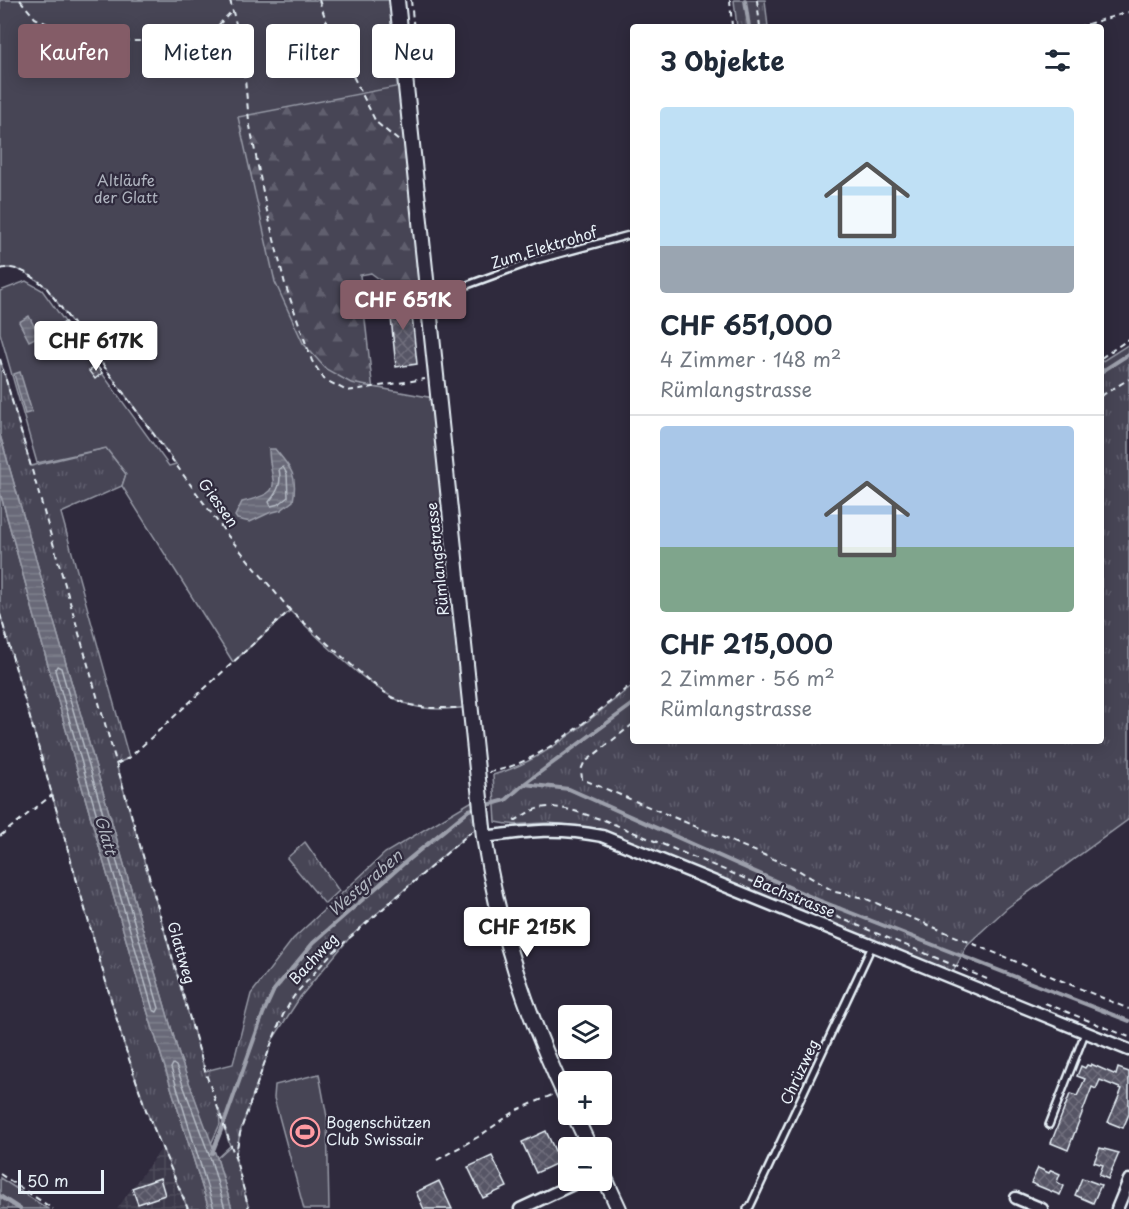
<!DOCTYPE html>
<html lang="de">
<head>
<meta charset="utf-8">
<style>
  body { margin:0; font-family:"Playpen Sans",sans-serif; background:#f6f6f7; color:#1f2937; height:100vh; display:flex; flex-direction:column; font-size:22px; white-space:nowrap }
  * { box-sizing:border-box; margin:0 }
  p { font-size:20px; color:#747a83 }
  .icon { flex:none; width:33px; height:33px; fill:none; stroke:currentColor; stroke-width:2; stroke-linecap:round; stroke-linejoin:round }
  .map { position:relative; flex:1; overflow:hidden }
  .panel { position:absolute; left:630px; top:24px; width:474px; height:720px; display:flex; flex-direction:column; background:#fff; border-radius:6px; box-shadow:0 3px 15px #0003 }
  .panel>* { flex:none }
  .banner { position:absolute; left:18px; top:24px; width:522px; height:54px; display:flex; gap:12px }
  .controls { position:absolute; left:558px; top:1005px; display:grid; gap:12px }
  .controls a { display:grid; place-items:center; width:54px; height:54px; border-radius:6px; background:#fff; box-shadow:0 3px 15px #0003; font-size:30px }
  .scale { position:absolute; left:18px; bottom:15px; width:86px; box-sizing:border-box; padding-left:6px; border:3px solid #e8f1f8; border-top:0; font-size:16px; line-height:21px; white-space:nowrap; color:#e8f1f8; -webkit-text-stroke:4px #2f2a3d; paint-order:stroke }
  .price { position:absolute; translate:-50% -51px; padding:0 14px; border-radius:6px; background:#fff; color:#222; font-size:20px; line-height:39px; filter:drop-shadow(0 2px 3px #0008) }
  .price::after { content:''; position:absolute; left:50%; top:36px; width:18px; height:14px; margin-left:-9px; background:inherit; clip-path:polygon(0 0,100% 0,50% 100%) }
  .price.on { background:#845c67; color:#fff }
  ul { padding:0; list-style:none }
  li { display:grid; align-content:center; gap:12px; height:318px; padding:0 30px }
  li+li { border-top:2px solid #e0e1e3 }
  li span { display:grid; place-items:center; height:186px; border-radius:6px; color:#555 }
  li>.icon { margin-inline-start:auto }
  span .icon { width:108px; height:108px; fill:#fffc; stroke-width:1 }
  li b { font-size:26px }
  h2 { display:flex; justify-content:space-between; align-items:center; height:72px; padding:0 30px; font-size:26px }
  .tag { padding:0 21px; border-radius:6px; background:#fff; box-shadow:0 3px 15px #0003; font-size:21px; line-height:54px }
  .tag.on { background:#845c67; color:#fff }
  .map>svg:first-child { display:block }
  .industrial { fill:url(#industrial-grid) }
  .grass { fill:url(#grass-tufts); stroke:#979aa6; stroke-width:1.5 }
  .forest { fill:url(#forest-firs); stroke:#979aa6; stroke-width:1.5 }
  .green { fill:#464455; stroke:#979aa6; stroke-width:1.5 }
  .water { fill:url(#water-rules); stroke:#9c9fab; stroke-width:1.5 }
  .lines { fill:none; stroke-linecap:round; stroke-linejoin:round }
  .shore { stroke:#b5bbc5; stroke-width:1.5 }
  .stream { stroke:#9c9fab; stroke-width:4 }
  .building { fill:url(#building-cross-hatch); stroke:#e8f1f8; stroke-width:1.5 }
  .service-casing { stroke:#e8f1f8; stroke-width:10 }
  .minor-casing { stroke:#e8f1f8; stroke-width:15 }
  .tertiary-casing { stroke:#e8f1f8; stroke-width:18 }
  .path { stroke:#e8f1f8; stroke-width:2; stroke-dasharray:6 4.5; stroke-linecap:butt }
  .service { stroke:#2f2a3d; stroke-width:5 }
  .minor { stroke:#2f2a3d; stroke-width:10 }
  .tertiary { stroke:#2f2a3d; stroke-width:14 }
  .labels { text-anchor:middle; stroke-width:4.5; stroke-linejoin:round; paint-order:stroke }
  .park-label { font-size:15px; fill:#afb4bf; stroke:#2f2a3d }
  .street-label { font-size:15px; fill:#e8f1f8; stroke:#2f2a3d }
  .poi-label { font-size:15px; fill:#e8f1f8; stroke:#2f2a3d; text-anchor:start }
  .water-label { font-size:16px; font-style:italic; fill:#afb4be; stroke:#2f2a3d }
</style>
</head>
<body>
<div class="map">
<svg width="1129" height="1209" viewBox="0 0 1129 1209">
  <defs>
    <pattern id="industrial-grid" width="8" height="8" patternUnits="userSpaceOnUse" patternTransform="scale(1.5)"><rect width="8" height="8" fill="#3b3749"/><path d="M0 4h8M4 0v8" fill="none" stroke="#4e4b5b"/></pattern>
    <pattern id="grass-tufts" width="24" height="20" patternUnits="userSpaceOnUse" patternTransform="scale(1.5)"><rect width="24" height="20" fill="#464455"/><path d="M3 7l-1-3M5 7V3M7 7l1-3M15 17l-1-3M17 17v-4M19 17l1-3" fill="none" stroke="#615f6e"/></pattern>
    <pattern id="forest-firs" width="22" height="20" patternUnits="userSpaceOnUse" patternTransform="scale(1.5)"><rect width="22" height="20" fill="#464455"/><path d="M5 1l3.5 6h-7zM16 11l3.5 6h-7z" fill="#615f6e"/></pattern>
    <pattern id="water-rules" width="6" height="5" patternUnits="userSpaceOnUse" patternTransform="scale(1.5)"><rect width="6" height="5" fill="#696978"/><path d="M0 2.5h6" fill="none" stroke="#7e7f8c"/></pattern>
    <pattern id="building-cross-hatch" width="8" height="8" patternUnits="userSpaceOnUse" patternTransform="scale(1.5)"><rect width="8" height="8" fill="#575565"/><path d="M0 0l8 8M0 8l8-8" fill="none" stroke="#6f6e7c"/></pattern>
  </defs>
  <rect width="100%" height="100%" fill="#2f2a3d"/>
  <filter id="ink" filterUnits="userSpaceOnUse"><feTurbulence type="fractalNoise" baseFrequency=".0167" numOctaves="2"/><feDisplacementMap in="SourceGraphic" scale="12" xChannelSelector="R" yChannelSelector="G"/><feConvolveMatrix kernelMatrix="1 2 1 2 8 2 1 2 1" color-interpolation-filters="sRGB"/></filter>
  <g filter="url(#ink)">
    <path class="industrial" d="M161,1149l27,60h-71l15,-21z"/>
    <path class="grass" d="M734,0h31l3,27h-31z
      M1129,344v475l-122,89 -39,36 -15,28 -341,-138c-21,-5 -43,-10 -64,-11 -21,0 -30,4 -52,-1l-3,-47c54,-15 96,-56 140,-90v56h468v-379z
      M0,359l31,107 75,-18 20,26 -4,12 -61,27 68,245 -13,6 89,307 28,-7 18,-70 42,-55 92,-86 94,-56 4,31 -7,1 -8,5 -117,102 -50,60 -28,43 -32,90 -6,28 14,52h-17l-15,-51 13,-12 -11,-36 1,14 -9,20 -32,-89 -179,-620z
      M0,492l80,288 58,201 71,228h-21l-42,-99 -23,-69 -123,-427z
      M305,842l34,49 -14,13 -38,-46z
      M0,1178l48,31h-48z"/>
    <path class="forest" d="M0,0h397l30,282 -37,5 -19,-14 -11,2 14,125 87,216z"/>
    <path class="green" d="M0,0h397l9,85 -168,32 37,165 28,61 23,26 25,14 88,16 31,308c-19,2 -41,4 -60,-2 -36,-11 -91,-67 -120,-94l-57,51 -111,-176 4,-12 -20,-26 -69,15 -37,-130v-42l26,-10 16,9 127,176 7,-2 -130,-177c-13,-10 -28,-23 -46,-18z
      M319,1074l8,43 2,92h-25l-30,-111 1,-13z"/>
    <path class="water" d="M29,316l10,20 -10,5 -10,-19z
      M20,372l12,40 -7,2 -11,-40z
      M0,435l179,620 38,103 15,51h-23l-71,-228 -58,-201 -80,-288z
      M269,449h6c16,19 23,26 18,52l-12,9 -12,3 -19,9 -13,-3 -2,-3 7,-14c47,-11 27,-17 27,-53z"/>
    <g class="lines">
      <path class="shore" d="M283,467l4,7 1,23 -9,7 -8,2 -2,-4c9,-11 13,-19 10,-33z
        M57,666l4,2 98,340 -2,4 -4,-2 -98,-340z
        M214,1209l-43,-141 2,-4 3,2 35,94 14,49"/>
      <path class="stream" d="M745,0l4,27
        M1101,372l28,-18
        M524,784l45,5 249,111 311,121
        M484,806l22,-6 18,-16 109,-80
        M212,1153l15,-38 36,-101 11,-24 39,-47 96,-84 60,-49 8,-2
        M0,1196l20,13"/>
    </g>
    <path class="building" d="M410,296l7,68 -21,3 -7,-69z
      M65,322l20,27 -8,5 -20,-26z
      M97,366l5,7 -7,6 -6,-8z
      M1091,1064l25,11 2,-7 11,4v42l-6,14 -15,-6 14,-33 -22,-9 -4,9 -4,-2 -24,63 -17,-7 19,-49 7,2 8,-17 -8,-3 4,-10 4,2 2,-3 3,1z
      M546,1131l14,31 -24,11 -14,-31z
      M1100,1148l19,5 -11,26 -9,-4 4,-10 -9,-3z
      M492,1156l15,31 -24,11 -15,-31z
      M1038,1168l11,5 2,-3 9,4 -3,8 7,4 -4,9 -29,-12z
      M160,1178l5,17 -27,9 -6,-16z
      M1082,1178l19,7 -8,18 -18,-8z
      M439,1181l13,28h-28l-8,-17z"/>
    <g class="lines">
      <g class="service-casing">
        <path id="service" d="M430,296l10,-1 96,-35 97,-26
          M1049,1125l36,-92
          M747,1209l3,-2 122,-261"/>
      </g>
      <g class="minor-casing">
        <path id="minor" d="M484,837c45,-6 72,-10 118,-1l527,214
          M1016,1198l26,11
          M520,1209l62,-29
          M1117,1209l12,-29"/>
      </g>
      <g class="tertiary-casing">
        <path id="tertiary" d="M397,0l87,837c15,96 43,178 84,265
          M574,1114l16,34
          M602,1172l17,37"/>
      </g>
      <path class="path" d="M20,0l15,18 21,10 58,13h46l51,-8 31,15
        M230,0l12,48 7,73 17,86 19,77 27,77 12,18 23,12 78,-12
        M319,0l9,26 48,96 24,20
        M411,0l7,72
        M730,0l2,27
        M757,0l3,27
        M1077,27l52,-15
        M211,33l20,-21
        M0,269c18,-5 33,8 46,18l182,249 62,74 77,69 24,18 19,8 18,3h30
        M1101,358l28,-19
        M0,359l205,712 30,86 14,52
        M1101,396l28,-17
        M0,614l123,427 23,69 42,99
        M633,724l-49,39 -3,7 1,9 182,76 34,15 37,22 29,6 265,111
        M116,764l13,-6 161,-148
        M489,772c50,-7 105,-58 144,-89
        M514,821c7,-3 13,-9 20,-11 21,-9 50,5 70,10l383,159
        M0,836l52,-41
        M1045,1003l84,34
        M235,1157l6,-28 32,-90 10,-24 11,-19 36,-41 141,-123
        M437,1160l41,-23 39,-27 35,-15
        M0,1174l53,35"/>
      <use href="#service" class="service"/>
      <use href="#minor" class="minor"/>
      <use href="#tertiary" class="tertiary"/>
    </g>
  </g>
  <defs>
    <g id="stadium-ring" transform="scale(1.5)"><circle r="9.5" fill="#2f2a3d" stroke="#ff9aa2" stroke-width="1.5"/><path d="M0-5a6.5 5 0 1 0 0 10a6.5 5 0 1 0 0-10ZM-3.5-1.8h7v3.6h-7Z" fill="#ff9aa2"/></g>
  </defs>
  <g fill-rule="evenodd">
    <use href="#stadium-ring" x="305" y="1132"/>
  </g>
  <g class="labels">
    <g class="park-label">
      <text x="126" y="186">Altläufe<tspan x="126" dy="17">der Glatt</tspan></text>
    </g>
    <g class="street-label">
      <text transform="translate(544 248) rotate(-17)" y="5">Zum Elektrohof</text>
      <text transform="translate(218 503) rotate(54)" y="5">Giessen</text>
      <text transform="translate(438 559) rotate(-96)" y="5">Rümlangstrasse</text>
      <text transform="translate(794 897) rotate(22)" y="5">Bachstrasse</text>
      <text transform="translate(181 953) rotate(74)" y="5">Glattweg</text>
      <text transform="translate(314 959) rotate(-47)" y="5">Bachweg</text>
      <text transform="translate(800 1072) rotate(-65)" y="5">Chrüzweg</text>
    </g>
    <g class="poi-label">
      <text x="326" y="1128">Bogenschützen<tspan x="326" dy="17">Club Swissair</tspan></text>
    </g>
    <g class="water-label">
      <text transform="translate(106 835) rotate(74)" y="6">Glatt</text>
      <text transform="translate(365 883) rotate(-41)" y="6">Westgraben</text>
    </g>
  </g>
</svg>
<div class="controls">
<a><svg class="icon" aria-label="layers" viewBox="0 0 24 24"><path d="M12 4l9 5-9 5-9-5zM3 14l9 5 9-5"/></svg></a>
<a>+</a>
<a>−</a>
</div>
<div class="scale">50 m</div>
<b class="price on" style="left:403px;top:331px">CHF 651K</b>
<b class="price" style="left:96px;top:372px">CHF 617K</b>
<b class="price" style="left:527px;top:958px">CHF 215K</b>
<div class="banner">
<a class="tag on">Kaufen</a>
<a class="tag">Mieten</a>
<a class="tag">Filter</a>
<a class="tag">Neu</a>
</div>
<section class="panel">
<h2>3 Objekte<svg class="icon" aria-label="filters" viewBox="0 0 24 24"><path d="M4 7h16M4 17h16"/><circle cx="9" cy="7" r="2"/><circle cx="15" cy="17" r="2"/></svg></h2>
<ul>
<li><span style="background:linear-gradient(#bfe0f5 75%,#9aa5b1 0)"><svg class="icon" aria-label="home" viewBox="0 0 24 24"><path d="M3 11l9-7 9 7M6 9v11h12V9"/></svg></span><div><b>CHF 651,000</b><p>4 Zimmer · 148 m²</p><p>Rümlangstrasse</p></div></li>
<li><span style="background:linear-gradient(#a9c7e8 65%,#7fa58c 0)"><svg class="icon" aria-label="home" viewBox="0 0 24 24"><path d="M3 11l9-7 9 7M6 9v11h12V9"/></svg></span><div><b>CHF 215,000</b><p>2 Zimmer · 56 m²</p><p>Rümlangstrasse</p></div></li>
</ul>
</section>
</div>
</body>
</html>
